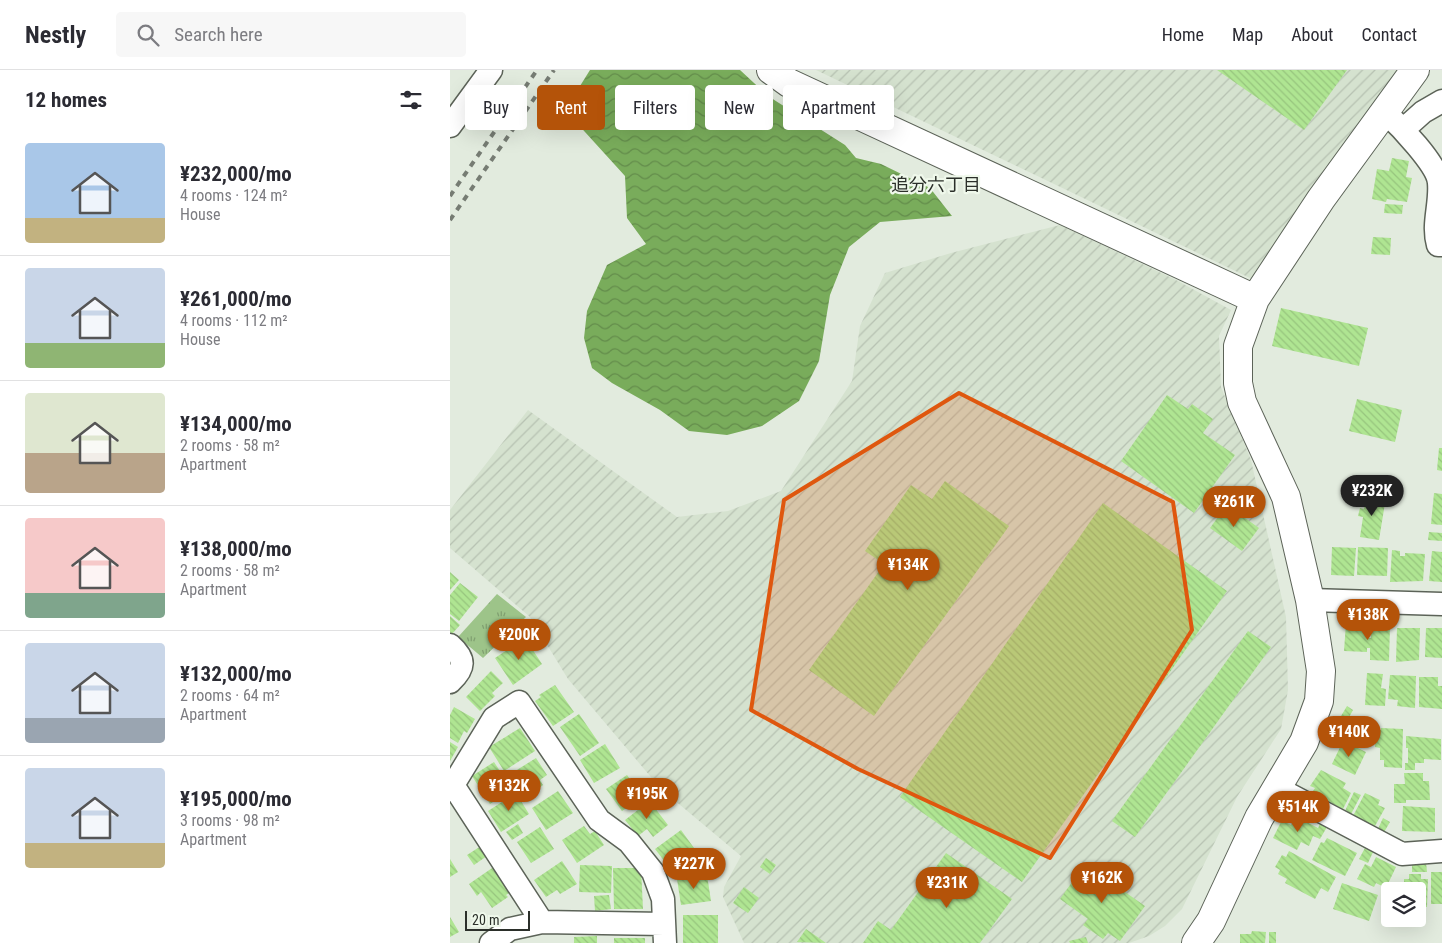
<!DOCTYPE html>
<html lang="en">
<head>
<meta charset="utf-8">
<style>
  body { margin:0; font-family:"Roboto Condensed","Noto Sans JP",sans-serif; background:#f7f7f7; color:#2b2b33; height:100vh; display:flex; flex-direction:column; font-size:19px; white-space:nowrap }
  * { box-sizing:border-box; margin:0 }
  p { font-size:16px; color:#7c7c81 }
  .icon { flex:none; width:28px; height:28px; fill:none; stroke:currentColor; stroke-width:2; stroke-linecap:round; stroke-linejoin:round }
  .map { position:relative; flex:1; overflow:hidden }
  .drawer { display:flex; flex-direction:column; background:#fff; width:450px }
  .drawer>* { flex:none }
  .guide { position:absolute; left:15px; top:15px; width:475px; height:45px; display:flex; gap:10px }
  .controls { position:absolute; left:931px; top:812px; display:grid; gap:10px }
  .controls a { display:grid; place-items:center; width:45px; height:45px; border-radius:5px; background:#fff; box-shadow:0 5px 20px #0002; font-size:25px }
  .scale { position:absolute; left:15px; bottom:12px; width:65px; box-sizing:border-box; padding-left:5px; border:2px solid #2b2f2a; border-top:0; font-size:14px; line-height:18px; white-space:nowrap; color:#2b2f2a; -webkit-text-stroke:4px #eff8eb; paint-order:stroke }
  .price { position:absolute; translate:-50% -42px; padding:0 11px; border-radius:18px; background:#b45309; color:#fff; font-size:16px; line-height:32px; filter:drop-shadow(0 1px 2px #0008) }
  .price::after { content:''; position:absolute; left:50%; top:30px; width:15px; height:11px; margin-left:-8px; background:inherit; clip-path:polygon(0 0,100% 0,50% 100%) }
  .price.current { background:#222; color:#fff }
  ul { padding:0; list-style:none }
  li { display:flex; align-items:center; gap:15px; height:125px; padding:0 25px }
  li+li { border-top:1px solid #e1e1e2 }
  li span { display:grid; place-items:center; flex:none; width:140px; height:100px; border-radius:5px; color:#555 }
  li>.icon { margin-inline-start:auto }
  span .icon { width:60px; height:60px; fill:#fffc; stroke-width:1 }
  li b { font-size:21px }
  h2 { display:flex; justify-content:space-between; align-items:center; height:60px; padding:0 25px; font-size:21px }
  .tag { padding:0 18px; border-radius:5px; background:#fff; box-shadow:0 5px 20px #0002; font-size:18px; line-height:45px }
  .tag.current { background:#b45309; color:#fff }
  header { display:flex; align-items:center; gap:30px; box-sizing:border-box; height:70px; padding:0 25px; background:#fff; border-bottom:1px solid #e1e1e2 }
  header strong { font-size:24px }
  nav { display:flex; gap:28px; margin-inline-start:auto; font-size:18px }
  .search { width:350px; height:45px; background:#f7f7f7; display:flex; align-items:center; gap:12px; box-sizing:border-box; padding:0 18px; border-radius:5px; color:#7c7c81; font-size:19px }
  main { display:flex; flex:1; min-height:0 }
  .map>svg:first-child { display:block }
  .industrial { fill:url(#industrial-furrows) }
  .grass { fill:url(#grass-tufts) }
  .water { fill:url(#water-waves) }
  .building { fill:url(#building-back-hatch) }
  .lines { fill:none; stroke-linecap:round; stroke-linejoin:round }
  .street-casing { stroke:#5c6358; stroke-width:25 }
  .secondary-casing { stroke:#5c6358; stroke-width:30 }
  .street { stroke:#fff; stroke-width:22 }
  .secondary { stroke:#fff; stroke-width:28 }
  .rail { stroke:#767c73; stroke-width:4; stroke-dasharray:6 6; stroke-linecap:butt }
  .marked { fill:#df570e; fill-opacity:0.2; stroke:#df570e; stroke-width:4; stroke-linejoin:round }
  .labels { text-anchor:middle; stroke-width:4.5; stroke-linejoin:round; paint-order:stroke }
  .neighbourhood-label { font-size:18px; fill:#2b2f2a; stroke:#eff8eb }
</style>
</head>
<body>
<header>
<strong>Nestly</strong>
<div class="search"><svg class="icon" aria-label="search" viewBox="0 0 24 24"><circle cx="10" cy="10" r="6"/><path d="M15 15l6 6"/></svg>Search here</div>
<nav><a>Home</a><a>Map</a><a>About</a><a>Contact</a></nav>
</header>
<main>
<section class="drawer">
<h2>12 homes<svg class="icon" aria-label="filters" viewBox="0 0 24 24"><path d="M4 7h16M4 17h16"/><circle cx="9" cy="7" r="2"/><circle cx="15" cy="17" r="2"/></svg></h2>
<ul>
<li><span style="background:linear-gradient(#a9c7e8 75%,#c2b280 0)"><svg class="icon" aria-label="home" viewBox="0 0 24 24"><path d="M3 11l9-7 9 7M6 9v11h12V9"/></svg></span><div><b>¥232,000/mo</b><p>4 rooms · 124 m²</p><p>House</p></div></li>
<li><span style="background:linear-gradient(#c9d6e8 75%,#8fb573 0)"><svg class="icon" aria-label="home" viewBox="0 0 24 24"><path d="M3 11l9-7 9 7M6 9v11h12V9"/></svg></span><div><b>¥261,000/mo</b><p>4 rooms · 112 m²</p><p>House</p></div></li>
<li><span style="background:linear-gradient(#dfe7d0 60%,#b9a48a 0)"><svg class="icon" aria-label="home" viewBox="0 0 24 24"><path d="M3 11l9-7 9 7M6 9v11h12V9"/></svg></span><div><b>¥134,000/mo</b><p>2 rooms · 58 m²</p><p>Apartment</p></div></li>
<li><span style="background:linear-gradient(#f6c9c9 75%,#7fa58c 0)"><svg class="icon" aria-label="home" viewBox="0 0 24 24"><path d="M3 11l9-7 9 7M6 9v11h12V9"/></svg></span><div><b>¥138,000/mo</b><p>2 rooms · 58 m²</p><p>Apartment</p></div></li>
<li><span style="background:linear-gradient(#c9d6e8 75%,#9aa5b1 0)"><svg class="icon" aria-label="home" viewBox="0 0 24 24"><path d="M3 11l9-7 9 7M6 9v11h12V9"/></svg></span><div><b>¥132,000/mo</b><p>2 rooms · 64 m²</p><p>Apartment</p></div></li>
<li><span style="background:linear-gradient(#c9d6e8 75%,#c2b280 0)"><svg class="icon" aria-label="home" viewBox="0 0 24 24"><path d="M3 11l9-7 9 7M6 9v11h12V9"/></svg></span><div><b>¥195,000/mo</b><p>3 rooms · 98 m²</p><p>Apartment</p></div></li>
</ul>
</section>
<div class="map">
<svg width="992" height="873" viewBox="0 0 992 873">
  <defs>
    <pattern id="industrial-furrows" width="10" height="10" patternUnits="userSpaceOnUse" patternTransform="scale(1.25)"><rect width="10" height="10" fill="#d5e2cf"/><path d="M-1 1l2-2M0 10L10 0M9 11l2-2" fill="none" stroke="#b7c2b2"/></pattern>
    <pattern id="grass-tufts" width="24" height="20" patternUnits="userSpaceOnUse" patternTransform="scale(1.25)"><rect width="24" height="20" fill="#9dc489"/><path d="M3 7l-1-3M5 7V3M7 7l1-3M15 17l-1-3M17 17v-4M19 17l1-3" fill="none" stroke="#80a070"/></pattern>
    <pattern id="water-waves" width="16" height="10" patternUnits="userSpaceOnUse" patternTransform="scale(1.25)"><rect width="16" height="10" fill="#79ac5b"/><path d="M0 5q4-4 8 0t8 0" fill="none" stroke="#638c4b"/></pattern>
    <pattern id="building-back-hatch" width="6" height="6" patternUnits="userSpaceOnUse" patternTransform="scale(1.25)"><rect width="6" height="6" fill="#afe592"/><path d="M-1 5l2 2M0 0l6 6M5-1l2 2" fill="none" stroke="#97c57e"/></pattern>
  </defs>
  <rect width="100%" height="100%" fill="#e2ebde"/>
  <path class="industrial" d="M366,0h582l-146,209z
    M610,155l116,55 55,30 -12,26 2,51 30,73 35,157 2,73 -7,39 -44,68 -55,112 -17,17 -16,10 -20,7h-385l-21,-46 1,-10 17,-31 -80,-67 -93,-110 -38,-62 -80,-69v-38l78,-100 149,107 51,-6 53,-20 71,-110 8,-55 25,-53 66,-20z"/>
  <path class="grass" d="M47,524l29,23 -43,41 -25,-21z"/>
  <path class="water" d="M140,0h150l28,26 77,49 11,13 25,6 49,24 22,28 -72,6 -31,25 -19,48 -11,66 -20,40 -37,25 -35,9 -38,-4 -29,-21 -48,-27 -20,-15 -8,-30 3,-27 20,-46 39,-21 -19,-26 -2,-42 -60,-66z"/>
  <path class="building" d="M767,0h130l-43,60z
    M942,88l17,3 -3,16 6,1 -5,24 -20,-3 -1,3 -14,-3 5,-30 12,2z
    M935,134l18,1 -1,9 -18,-1z
    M923,167l18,1 -1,17 -19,-1z
    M831,238l87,20 -9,38 -87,-20z
    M717,325l21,14 4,-5 21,15 -10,14 32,22 -41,58 -73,-52z
    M907,329l45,11 -7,32 -46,-11z
    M989,378h3v23l-5,-1z
    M495,411l64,45 -135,190 -65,-46 75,-106 -19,-13 46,-66 21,14z
    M984,423l8,1v31l-11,-1z
    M916,424l20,3 -7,43 -19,-3 3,-20 -5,-1 2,-8 4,1z
    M653,433l124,88 -205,291 -122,-85z
    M777,435l32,23 -17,23 -32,-23z
    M979,462l13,1v8l-14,-1z
    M882,477l24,1 -2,28 -23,-1z
    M908,477l30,1 -1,28 -30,-1z
    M942,480l8,1v5h5v-3l20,1 -2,27 -33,1z
    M982,481l10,1v30l-13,-1z
    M0,502l9,8 -9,10z
    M10,513l18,14 -19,24 -9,-7v-19z
    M0,546l10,9 -8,9 -2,-2z
    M896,553h16v4l6,1v10h3v-11h19l-1,34 -19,-1v-12h-3v4l-23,-1z
    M947,558h23l-1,32 -23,2z
    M976,558h16v30l-17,-1z
    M798,561l23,16 -136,190 -23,-16z
    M75,568l17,26 -29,21 -18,-27z
    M41,601l12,12 -11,10 3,3 -15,15 -14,-14z
    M917,603l16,1 -2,14 5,1 -1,17 -20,-1z
    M940,605l26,1 -1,32 -18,-2 1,-6 -10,-1z
    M969,607h19v9h4v23l-23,-2z
    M105,615l19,27 -21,14 -18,-25 6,-4 -2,-2z
    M897,636l6,4 -6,11 11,7 -8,13 -18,-10z
    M4,637l21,12 -8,14 -3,-2 -6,12 -8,-5v-23z
    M129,644l20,29 -19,13 -20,-29z
    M70,658l15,23 -31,20 -15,-24z
    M931,658l22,1 -1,39 -18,-1v-7h-4v-12l-5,-1 1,-17h5z
    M956,666l35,3v21l-17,-1v4h-9v7h-10v-7h3v-15h-2z
    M893,671l23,11 -11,23 -23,-11z
    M0,672l8,5 -8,14z
    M155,674l15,24 -26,15 -14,-23z
    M86,688l11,17 -7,5 3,5 -9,7 -3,-6 -8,5 -11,-18z
    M44,692l18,27 -22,15 -18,-28z
    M871,700l25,13 -3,5 8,5 -8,16 -19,-10 -2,4 -12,-7 5,-8 -5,-2z
    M954,703h19v8h6l1,19h-24v3h-12v-19h11z
    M177,705l16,22 -21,14 -16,-22z
    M108,721l15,22 -27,17 -14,-22z
    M904,722l7,3 -12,23 -6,-3z
    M66,723l13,21 -28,18 -13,-21z
    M915,723l15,7 -2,5 7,3 -10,18 -22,-10z
    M202,729l2,2 -3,2 17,22 -15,12 -6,-8 -9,7 -13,-16z
    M953,736l32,2v24l-33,-1z
    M845,746l23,12 2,-4 7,3 -7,12 -7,-3 -4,10 -8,-4 -4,8 -24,-12 9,-18 9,5z
    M933,748l7,4 -7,12 -6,-3z
    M68,754l5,9 -11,7 -6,-8z
    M134,756l6,8 5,-3 9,14 -27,18 -15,-23z
    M90,757l14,22 -23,14 -14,-21z
    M231,760l21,29 -20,15 -12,-16 -5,4 -10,-13z
    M877,768l30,15 -12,23 -33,-16 9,-18 3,1z
    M31,776l6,10 -13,9 -7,-10z
    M916,776l8,4 -6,13 -9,-4z
    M839,781l47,26 -8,15 -7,-4 -6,11 -30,-16 2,-4 -9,-5 2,-4 -5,-3 7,-12 4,2z
    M496,783l66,46 -32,44h-117l15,-22 13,9z
    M926,787l20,10 -10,21 -10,-5 -2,4 -17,-8 8,-15 6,3z
    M316,788l10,7 -6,9 -10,-7z
    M0,789l8,13 -8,5z
    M112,791l15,23 -17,10 -3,-4 -11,7 -12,-17z
    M976,792l1,10h-15v-9z
    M635,794l60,42 -25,35 -12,-8 -5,6 -20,-14 5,-6 -28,-20z
    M130,795l32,1 -1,27 -32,-1z
    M45,796l17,25 -6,4 2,2 -16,11 -11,-16 -4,4 -8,-12z
    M163,798h28l2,41h-29z
    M981,802h11v32h-11z
    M959,804h12v5h7l-1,28h-9v-16h-14v-12h5z
    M257,805l4,26 -30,4 -4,-26z
    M892,813l36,12 -9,26 -36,-12z
    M294,817l15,11 -11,15 -15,-10z
    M159,825l2,14 -16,2 -1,-15z
    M233,845h35v28h-35z
    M0,847l9,15 -9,5z
    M356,859l20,14 -29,-1z
    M802,861l14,1 -1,11h-25v-9h11z
    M819,862h7v11h-7z
    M147,866v7h-23v-6z
    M636,867l2,6h-18l-1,-2z
    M164,868h31v5h-31z"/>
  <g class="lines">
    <g class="street-casing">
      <path id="street" d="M935,42c14,13 53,53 54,71 2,21 -7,41 -1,62h4
        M0,56l41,-56
        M954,59l19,-17 19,-11
        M860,530l132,4
        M0,575c16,14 15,23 0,37
        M3,715l89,137
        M827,718l125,66 40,-3
        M0,720l44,-72 25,-16 80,118 30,22 24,30 10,27 2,44
        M41,873l19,-14 32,-7 122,2"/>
    </g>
    <g class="secondary-casing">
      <path id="secondary" d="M321,0l18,13 466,216
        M746,873l15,-22 48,-103 45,-76 15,-41 2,-30 -11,-71 -24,-103 -44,-95 -4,-19v-37l17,-47 66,-100 94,-129"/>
    </g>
    <use href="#street" class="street"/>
    <use href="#secondary" class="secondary"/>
    <path class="rail" d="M0,126l87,-126
      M0,150l104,-150"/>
  </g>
  <path class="marked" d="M509,323l214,109 19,128 -142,228 -192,-89 -107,-59 33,-210z"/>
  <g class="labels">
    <g class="neighbourhood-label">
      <text x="486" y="121">追分六丁目</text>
    </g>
  </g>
</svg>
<div class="controls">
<a><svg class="icon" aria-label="layers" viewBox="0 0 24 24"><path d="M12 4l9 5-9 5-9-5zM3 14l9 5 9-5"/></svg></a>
</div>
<div class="scale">20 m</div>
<b class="price current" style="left:922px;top:447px">¥232K</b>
<b class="price" style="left:784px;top:458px">¥261K</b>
<b class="price" style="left:458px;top:521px">¥134K</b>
<b class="price" style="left:918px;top:571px">¥138K</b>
<b class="price" style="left:69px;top:591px">¥200K</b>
<b class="price" style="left:899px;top:688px">¥140K</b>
<b class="price" style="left:59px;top:742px">¥132K</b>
<b class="price" style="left:197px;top:750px">¥195K</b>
<b class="price" style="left:848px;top:763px">¥514K</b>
<b class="price" style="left:244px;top:820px">¥227K</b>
<b class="price" style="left:652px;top:834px">¥162K</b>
<b class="price" style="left:497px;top:839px">¥231K</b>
<div class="guide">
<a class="tag">Buy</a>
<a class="tag current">Rent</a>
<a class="tag">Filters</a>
<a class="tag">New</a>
<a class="tag">Apartment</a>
</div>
</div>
</main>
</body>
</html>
